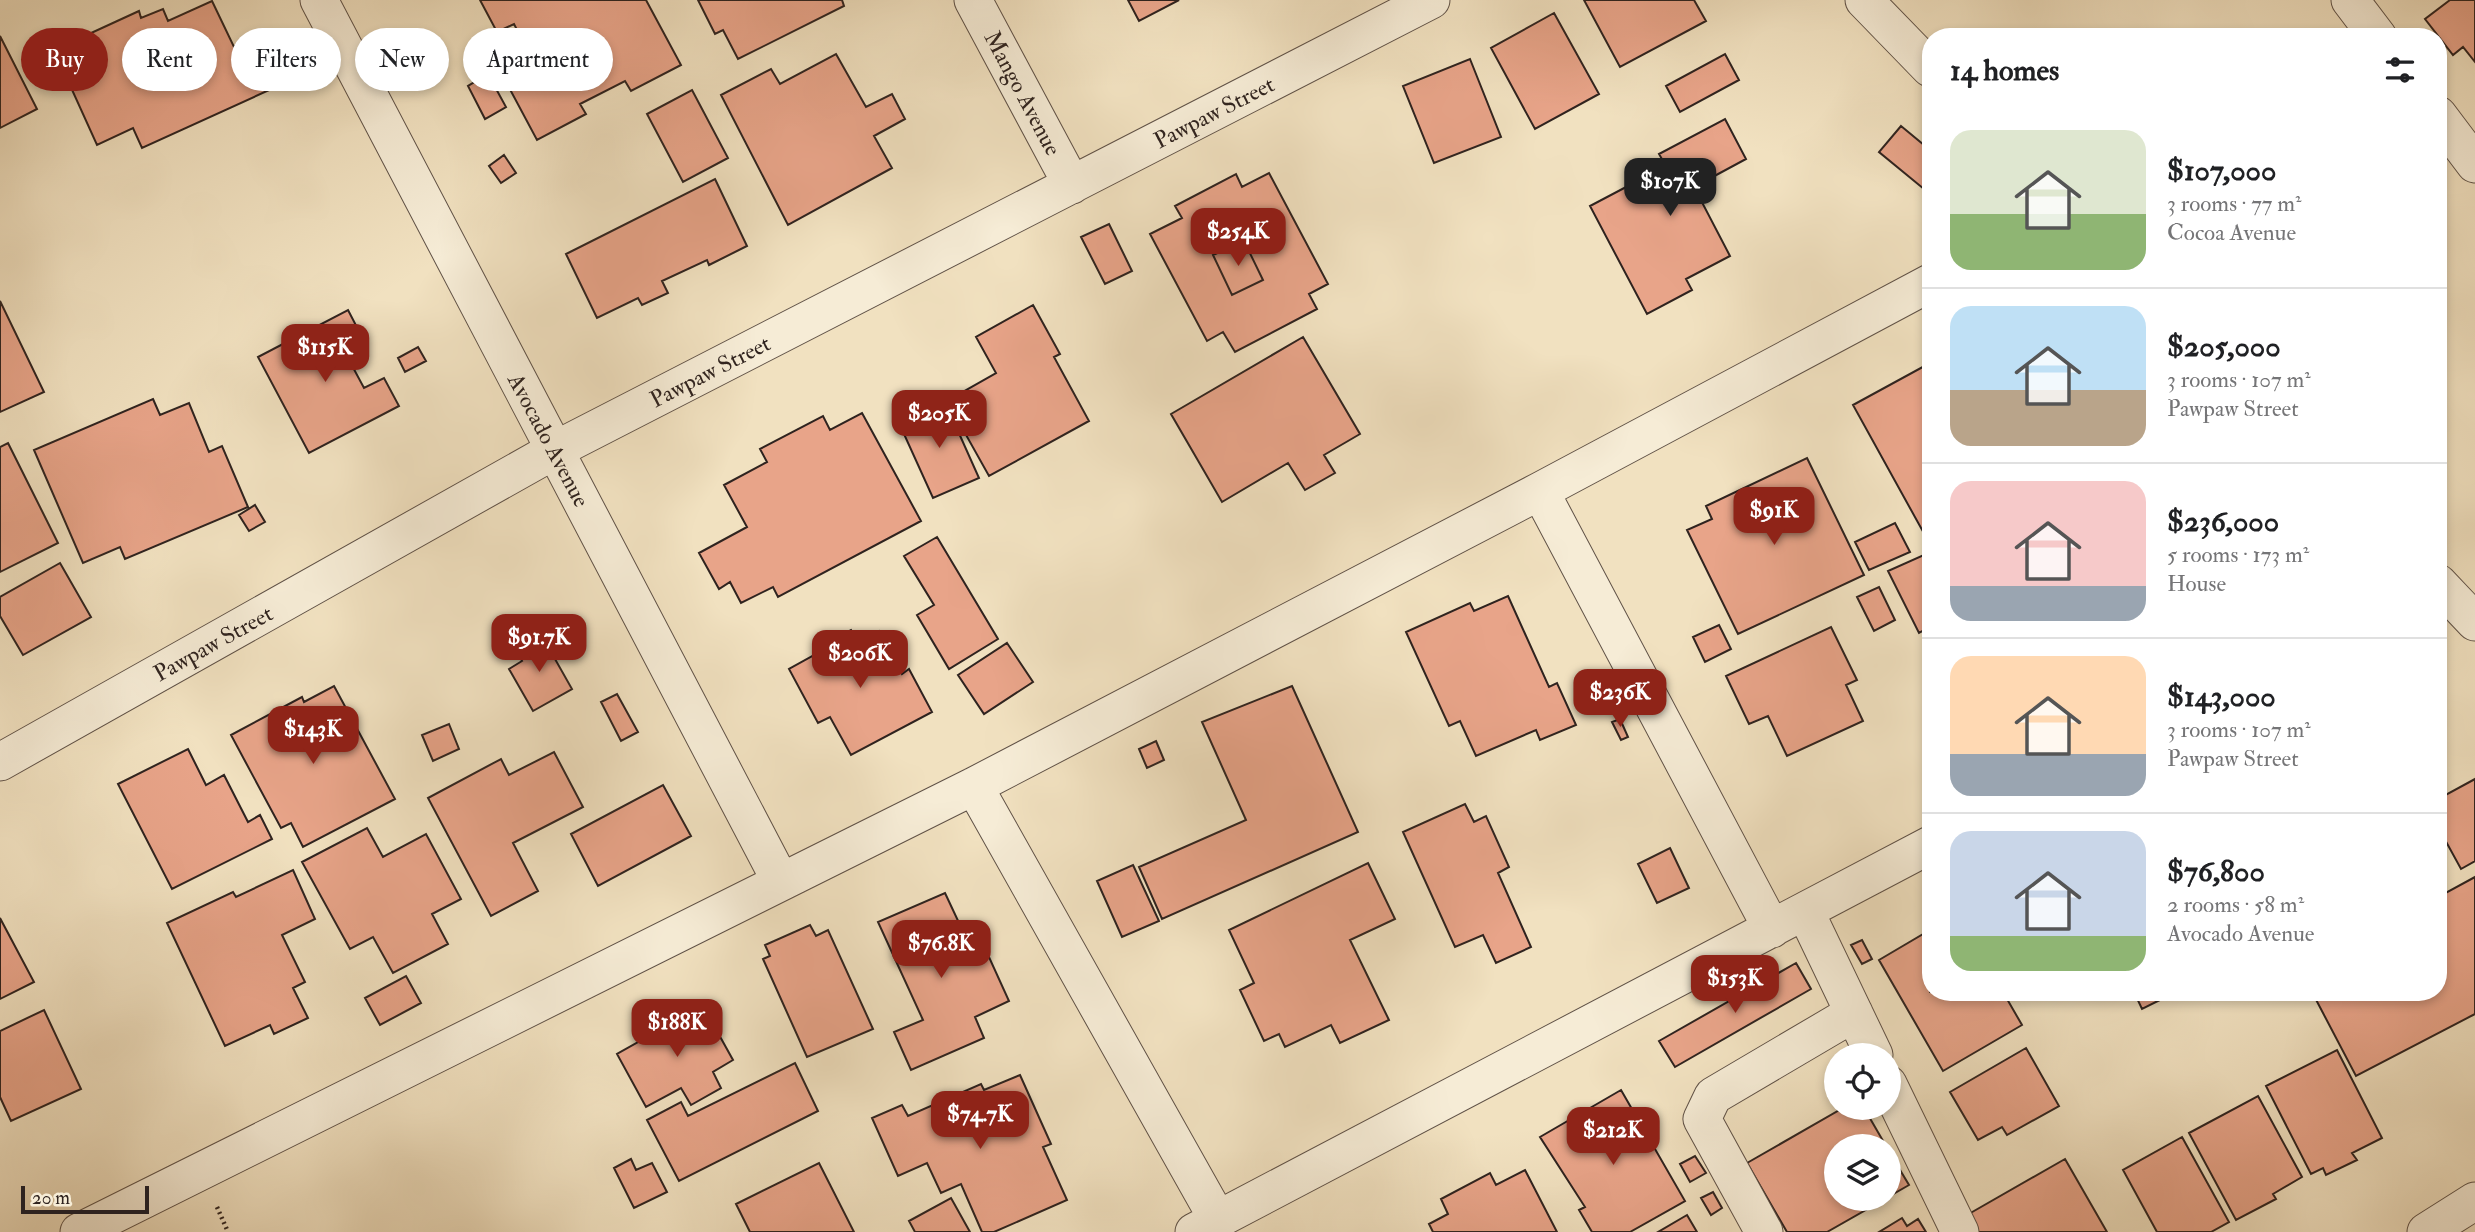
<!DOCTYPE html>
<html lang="en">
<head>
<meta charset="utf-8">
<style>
  body { margin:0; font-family:"IM FELL Double Pica",serif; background:#f6f6f6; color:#202124; height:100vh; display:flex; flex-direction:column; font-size:26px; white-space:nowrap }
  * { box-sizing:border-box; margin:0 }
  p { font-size:23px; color:#757577 }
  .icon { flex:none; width:38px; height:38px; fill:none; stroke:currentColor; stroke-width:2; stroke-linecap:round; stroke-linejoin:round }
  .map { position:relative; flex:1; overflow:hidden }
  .details { position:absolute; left:1922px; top:28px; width:525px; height:973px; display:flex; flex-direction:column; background:#fff; border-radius:28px; box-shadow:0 4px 10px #0003 }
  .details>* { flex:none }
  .top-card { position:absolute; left:21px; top:28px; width:665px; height:63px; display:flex; gap:14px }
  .tools { position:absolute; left:1824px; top:1043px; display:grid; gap:14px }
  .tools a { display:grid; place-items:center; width:77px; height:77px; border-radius:50%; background:#fff; box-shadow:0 4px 10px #0003; font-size:35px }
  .scale { position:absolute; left:21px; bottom:18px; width:128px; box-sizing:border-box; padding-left:7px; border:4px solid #2f231f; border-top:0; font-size:19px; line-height:24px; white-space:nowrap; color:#2f231f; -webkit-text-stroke:5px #f6ecd6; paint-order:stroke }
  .price { position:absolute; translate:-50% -60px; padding:0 16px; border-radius:14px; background:#8f2418; color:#fff; font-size:23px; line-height:46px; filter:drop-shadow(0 2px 4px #0008) }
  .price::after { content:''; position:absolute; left:50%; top:42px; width:21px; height:16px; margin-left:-10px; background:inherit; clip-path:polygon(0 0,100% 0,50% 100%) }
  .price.current { background:#222; color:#fff }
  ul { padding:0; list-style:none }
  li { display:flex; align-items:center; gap:21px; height:175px; padding:0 28px }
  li+li { border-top:2px solid #e0e0e0 }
  li span { display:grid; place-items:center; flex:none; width:196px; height:140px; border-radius:21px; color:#555 }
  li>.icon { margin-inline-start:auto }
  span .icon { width:84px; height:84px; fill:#fffc; stroke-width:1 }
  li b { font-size:30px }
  h2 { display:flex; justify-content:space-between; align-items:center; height:84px; padding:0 28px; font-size:30px }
  .chip { padding:0 24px; border-radius:32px; background:#fff; box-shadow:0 4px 10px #0003; font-size:24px; line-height:63px }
  .chip.current { background:#8f2418; color:#fff }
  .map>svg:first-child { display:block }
  .building { fill:#e8a489; stroke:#2f231f; stroke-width:2; fill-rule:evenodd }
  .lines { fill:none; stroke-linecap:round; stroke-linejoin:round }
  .street-casing { stroke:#605247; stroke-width:39 }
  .path { stroke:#2f231f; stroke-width:4.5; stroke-dasharray:2 3.5; stroke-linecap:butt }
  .street { stroke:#f6ecd6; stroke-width:37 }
  .labels { text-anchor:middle; stroke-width:6; stroke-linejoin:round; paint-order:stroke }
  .street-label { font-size:23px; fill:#2f231f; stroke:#f6ecd6 }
</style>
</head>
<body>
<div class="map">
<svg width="2475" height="1232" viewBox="0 0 2475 1232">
  <rect width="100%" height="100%" fill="#f1e1c0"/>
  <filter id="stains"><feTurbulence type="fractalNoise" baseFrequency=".00286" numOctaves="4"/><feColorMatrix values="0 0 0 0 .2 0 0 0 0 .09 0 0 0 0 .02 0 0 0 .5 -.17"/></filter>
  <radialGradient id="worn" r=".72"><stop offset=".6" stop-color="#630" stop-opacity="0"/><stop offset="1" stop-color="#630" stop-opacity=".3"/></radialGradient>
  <path class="building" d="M480,0h166l35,65 -50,26 -6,-10 -45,23 6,10 -49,26 -40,-75 30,-16 -13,-25 -17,8z
    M698,0h144l2,6 -106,53 -15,-29 -8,4z
    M1128,0h51l-40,21z
    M1584,0h110l12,21 -86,46z
    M2450,0h25v62l-12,-15 -10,8 -28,-36z
    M212,1l22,46 21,-10 23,49 -136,62 -9,-20 -36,17 -43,-95 85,-39 2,7 22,-9 5,12z
    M1554,13l45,81 -64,35 -44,-81z
    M0,36l37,73 -37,19z
    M836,54l30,53 26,-13 13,25 -31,17 18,32 -104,57 -67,-130 50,-26 9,15z
    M1725,54l14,26 -59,32 -14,-26z
    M1470,59l31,78 -67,26 -31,-77z
    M488,74l18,33 -21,12 -17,-33z
    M692,90l36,68 -45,24 -36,-68z
    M1725,119l21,40 -52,28 36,69 -44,23 6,11 -45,24 -57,-108 76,-40 -7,-12z
    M1901,126l29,24v44l-51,-42z
    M504,155l12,18 -15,10 -12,-17z
    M1269,173l59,111 -19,10 8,15 -82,43 -12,-20 -16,9 -57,-107 32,-16 -7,-12 61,-32 6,13zM1244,241l19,39 -31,15 -19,-40z
    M715,179l32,67 -38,19 -2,-5 -45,21 6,12 -26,12 -4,-7 -41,20 -31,-64z
    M1109,224l23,47 -27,13 -24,-47z
    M1244,241l19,39 -31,15 -19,-40z
    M0,301l44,91 -44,20z
    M1033,305l27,49 -6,3 35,64 -100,55 -42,-75 49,-28 -20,-36z
    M348,310l14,27 -20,10 22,41 20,-10 15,28 -90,47 -51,-96z
    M1303,337l57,97 -36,21 11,18 -30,17 -17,-27 -66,39 -51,-88z
    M418,347l8,14 -21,11 -7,-14z
    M1930,363v172l-4,2 -73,-132z
    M153,399l7,16 29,-12 20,49 13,-6 26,61 -123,52 -5,-12 -37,16 -49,-113z
    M945,402l34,76 -46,20 -34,-75z
    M862,413l59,108 -143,76 -5,-10 -32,16 -11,-21 -11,7 -20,-36 48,-26 -23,-42 43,-23 -7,-13 63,-33 7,14z
    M8,443l50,100 -58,29v-125z
    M1807,458l57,117 -126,59 -51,-104 25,-11 -6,-13z
    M255,505l10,17 -16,9 -10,-16z
    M1895,523l15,29 -41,18 -14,-28z
    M937,537l61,102 -49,30 -32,-54 17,-10 -30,-49z
    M1926,554l4,9v64l-11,6 -31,-62z
    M60,563l31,54 -68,38 -23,-39v-19z
    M1879,587l16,33 -21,11 -17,-34z
    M1508,596l41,91 8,-4 19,42 -36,15 -4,-10 -60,26 -16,-35 -11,5 -43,-94 64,-29 4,8z
    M1719,625l12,24 -26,13 -12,-25z
    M1831,627l26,53 -11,5 17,36 -76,35 -19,-40 -19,8 -23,-48z
    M851,630l7,12 21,-11 23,43 7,-5 23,43 -81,43 -21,-38 -12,6 -29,-54 34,-19 -2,-4z
    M542,636l30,53 -39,22 -24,-42 13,-8 -6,-11z
    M1007,643l26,39 -49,32 -26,-39z
    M334,686l61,113 -92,48 -12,-24 -10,5 -50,-93 71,-38 2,5z
    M1292,686l66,146 -196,87 -23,-52 107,-47 -44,-98z
    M617,694l21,38 -17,9 -20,-39z
    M1620,719l8,18 -7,3 -9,-18z
    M449,724l10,25 -26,12 -11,-26z
    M1156,741l8,19 -17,8 -8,-19z
    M188,749l18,36 18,-10 24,47 12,-7 12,24 -100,50 -54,-105z
    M554,752l29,55 -70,36 25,48 -47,25 -63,-118 73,-39 8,16z
    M2475,779v82l-14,8 -23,-42v-28z
    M663,785l28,51 -93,50 -27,-52z
    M1465,804l9,18 12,-6 23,51 -11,6 33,74 -35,16 -13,-28 -28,12 -52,-115z
    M367,828l16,29 43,-23 35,65 -29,15 16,30 -55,29 -20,-36 -23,12 -48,-87z
    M1670,848l19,40 -32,15 -19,-39z
    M1368,863l27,56 -45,21 39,80 -49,23 -9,-18 -46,22 -6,-13 -15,7 -24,-51 14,-7 -25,-53z
    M1133,865l26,56 -37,16 -25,-56z
    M293,870l22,49 -33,16 23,47 -12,6 15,30 -34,16 -4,-9 -45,21 -58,-123 66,-31 3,5z
    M2475,877v137l-119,62 -44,-84h126v-95z
    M945,893l22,47 12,-5 30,66 -34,16 9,21 -73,32 -17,-38 29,-12 -45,-98z
    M0,918l34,64 -34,17z
    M810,925l6,11 12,-6 45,99 -66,28 -44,-98 7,-3 -5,-11z
    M1930,930v62h73l19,33 -79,46 -64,-111z
    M1862,940l10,19 -10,5 -11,-19z
    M1796,963l15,26 -136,78 -16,-26z
    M406,976l15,27 -41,22 -15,-27z
    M2134,992h42l-34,17z
    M703,1006l30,54 -20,12 8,16 -30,17 -10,-17 -35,19 -29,-53 21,-12 -2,-5 24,-12 2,4z
    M44,1010l37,79 -70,32 -11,-24v-66z
    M2026,1048l33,58 -52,29 -5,-8 -24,13 -28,-48z
    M2337,1050l45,88 -30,15 5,7 -31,15 -3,-7 -12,6 -45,-88z
    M795,1063l23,48 -139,70 -32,-61 34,-18 7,14z
    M1020,1075l31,69 -8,3 24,53 -73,32h-12l-21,-48 -20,9 -14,-30 -29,13 -26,-58 30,-13 6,11 73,-32 3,6z
    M1621,1090l64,111 -55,31h-38l-13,-22 6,-3 -45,-70z
    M2258,1096l44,81 -29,17 3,5 -40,21 -47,-87z
    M1843,1108h21l22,38h-50v53h49l-58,33h-40l-40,-69z
    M2182,1137l47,85 -18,10h-54l-34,-62z
    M1888,1150l21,35 -21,12z
    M1695,1156l11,17 -16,9 -10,-18z
    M631,1159l5,11 16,-7 15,29 -33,16 -20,-40z
    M2065,1159l42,73h-130l-10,-17z
    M819,1163l35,69h-104l-14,-28z
    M1525,1170l32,62h-124l-4,-8 19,-10 -7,-15 49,-26 6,12z
    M1713,1192l9,16 -11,7 -10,-17z
    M951,1198l19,34h-55l-6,-11z
    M1687,1215l10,17h-39z
    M1902,1218l5,8 11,-7 8,13h-47z"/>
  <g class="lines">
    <g class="street-casing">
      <path id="street" d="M319,0l461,880
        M973,0l99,185
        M1864,0l66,68
        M2350,0l28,37
        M2438,115l37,49
        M1540,491l232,438
        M2438,583l37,39
        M0,762l555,-312 876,-450
        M974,786l244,434
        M1805,911l69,144
        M1888,1084l72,148
        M79,1232l895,-446 566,-295 390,-208
        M1194,1232l736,-387
        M1764,1232l-62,-113 11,-23 141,-83
        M2426,1232l49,-31"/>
    </g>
    <path class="path" d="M217,1207l11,25"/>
    <use href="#street" class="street"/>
  </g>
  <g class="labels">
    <g class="street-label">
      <text transform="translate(1023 93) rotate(62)" y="8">Mango Avenue</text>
      <text transform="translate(1214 112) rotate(-27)" y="8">Pawpaw Street</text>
      <text transform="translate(710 371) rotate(-27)" y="8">Pawpaw Street</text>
      <text transform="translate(549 440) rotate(62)" y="8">Avocado Avenue</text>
      <text transform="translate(213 643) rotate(-29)" y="8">Pawpaw Street</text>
    </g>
  </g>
  <rect width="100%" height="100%" filter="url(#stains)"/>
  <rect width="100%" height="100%" fill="url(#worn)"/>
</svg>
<div class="tools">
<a><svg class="icon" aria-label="locate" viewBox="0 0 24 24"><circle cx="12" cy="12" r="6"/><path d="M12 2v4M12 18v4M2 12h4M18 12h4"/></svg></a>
<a><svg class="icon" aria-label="layers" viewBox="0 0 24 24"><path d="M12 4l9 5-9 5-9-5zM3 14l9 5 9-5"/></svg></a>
</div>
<div class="scale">20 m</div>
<b class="price current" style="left:1670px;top:218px">$107K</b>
<b class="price" style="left:1238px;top:268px">$254K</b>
<b class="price" style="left:325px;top:384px">$115K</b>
<b class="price" style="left:939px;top:450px">$205K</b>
<b class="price" style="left:1774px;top:547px">$91K</b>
<b class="price" style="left:539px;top:674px">$91.7K</b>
<b class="price" style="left:860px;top:690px">$206K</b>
<b class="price" style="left:1620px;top:729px">$236K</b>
<b class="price" style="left:313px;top:766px">$143K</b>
<b class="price" style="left:941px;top:980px">$76.8K</b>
<b class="price" style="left:1735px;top:1015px">$153K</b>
<b class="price" style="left:677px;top:1059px">$188K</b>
<b class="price" style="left:980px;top:1151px">$74.7K</b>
<b class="price" style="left:1613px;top:1167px">$212K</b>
<div class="top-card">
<a class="chip current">Buy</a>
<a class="chip">Rent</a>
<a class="chip">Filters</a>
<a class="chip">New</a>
<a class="chip">Apartment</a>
</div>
<section class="details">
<h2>14 homes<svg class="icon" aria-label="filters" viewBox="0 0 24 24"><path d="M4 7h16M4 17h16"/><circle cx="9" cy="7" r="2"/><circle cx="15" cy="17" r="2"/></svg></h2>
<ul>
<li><span style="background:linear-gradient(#dfe7d0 60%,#8fb573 0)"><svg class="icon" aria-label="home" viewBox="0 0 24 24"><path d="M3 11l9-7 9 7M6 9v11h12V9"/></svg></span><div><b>$107,000</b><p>3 rooms · 77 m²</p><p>Cocoa Avenue</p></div></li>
<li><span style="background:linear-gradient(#bfe0f5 60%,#b9a48a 0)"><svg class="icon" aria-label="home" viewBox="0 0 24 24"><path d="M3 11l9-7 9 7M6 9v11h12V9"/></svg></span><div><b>$205,000</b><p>3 rooms · 107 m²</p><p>Pawpaw Street</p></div></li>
<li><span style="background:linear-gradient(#f6c9c9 75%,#9aa5b1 0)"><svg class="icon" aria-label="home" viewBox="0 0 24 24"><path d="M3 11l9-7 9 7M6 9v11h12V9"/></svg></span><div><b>$236,000</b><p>5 rooms · 173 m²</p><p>House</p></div></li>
<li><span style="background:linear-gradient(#ffd9b3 70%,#9aa5b1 0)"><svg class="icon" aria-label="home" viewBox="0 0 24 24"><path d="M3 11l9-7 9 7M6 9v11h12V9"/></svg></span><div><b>$143,000</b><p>3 rooms · 107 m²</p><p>Pawpaw Street</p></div></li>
<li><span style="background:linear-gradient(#c9d6e8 75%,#8fb573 0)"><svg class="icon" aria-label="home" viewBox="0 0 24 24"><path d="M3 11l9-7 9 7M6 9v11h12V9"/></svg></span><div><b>$76,800</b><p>2 rooms · 58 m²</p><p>Avocado Avenue</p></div></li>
</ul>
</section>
</div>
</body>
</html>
